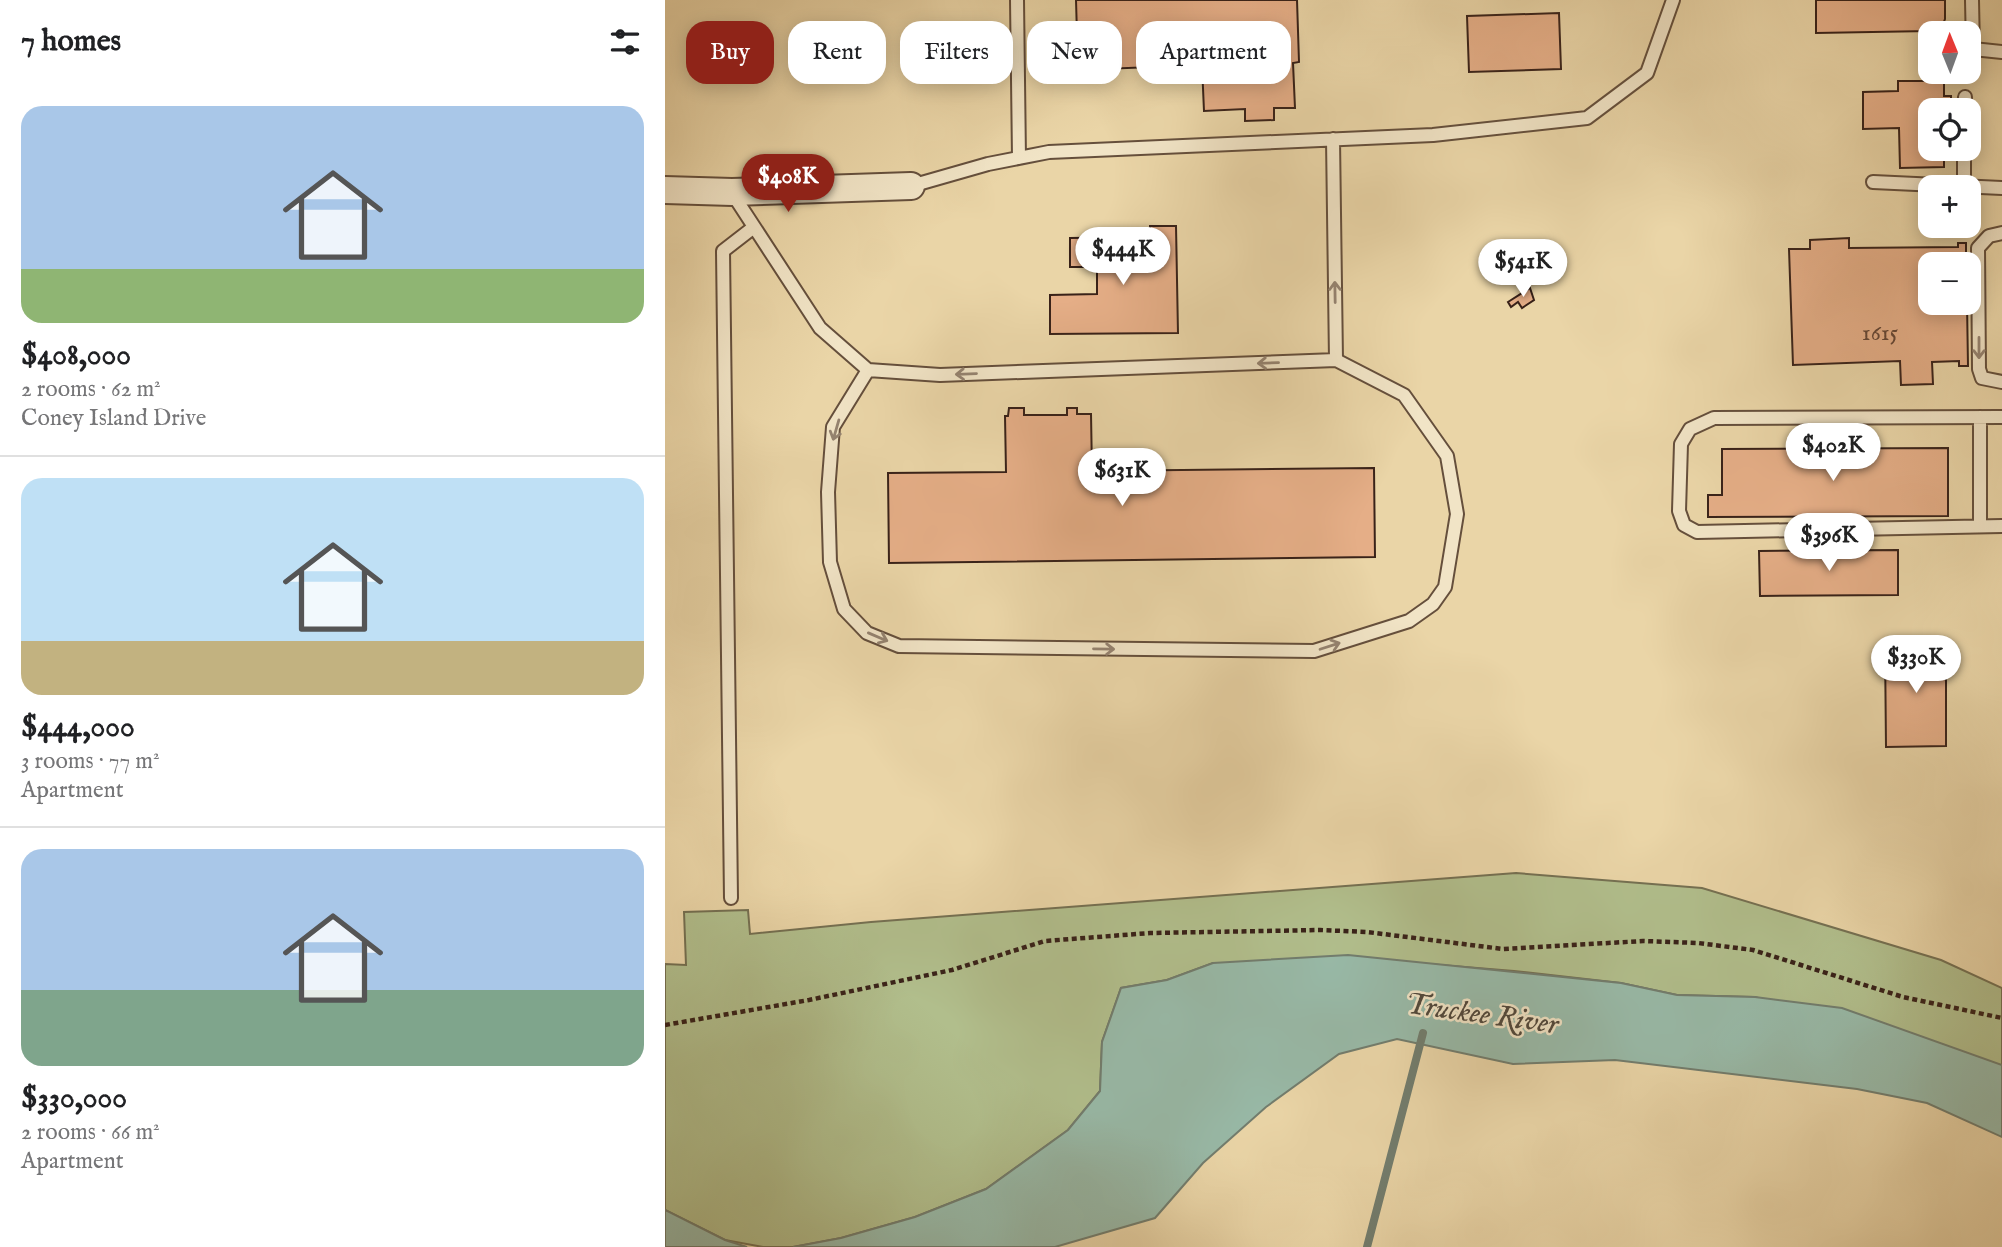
<!DOCTYPE html>
<html lang="en">
<head>
<meta charset="utf-8">
<style>
  body { margin:0; font-family:"IM FELL English",serif; background:#f6f6f6; color:#202124; height:100vh; display:flex; flex-direction:column; font-size:26px; white-space:nowrap }
  * { box-sizing:border-box; margin:0 }
  p { font-size:23px; color:#757577 }
  .icon { flex:none; width:38px; height:38px; fill:none; stroke:currentColor; stroke-width:2; stroke-linecap:round; stroke-linejoin:round }
  .map { position:relative; flex:1; overflow:hidden }
  .panel { display:flex; flex-direction:column; background:#fff; width:665px }
  .panel>* { flex:none }
  .top-card { position:absolute; left:21px; top:21px; width:665px; height:63px; display:flex; gap:14px }
  .needle { width:46px; rotate:359deg }
  .fabs { position:absolute; left:1253px; top:21px; display:grid; gap:14px }
  .fabs a { display:grid; place-items:center; width:63px; height:63px; border-radius:14px; background:#fff; box-shadow:0 4px 18px #0003; font-size:35px }
  .price { position:absolute; translate:-50% -60px; padding:0 16px; border-radius:24px; background:#fff; color:#222; font-size:23px; line-height:46px; filter:drop-shadow(0 2px 4px #0008) }
  .price::after { content:''; position:absolute; left:50%; top:42px; width:21px; height:16px; margin-left:-10px; background:inherit; clip-path:polygon(0 0,100% 0,50% 100%) }
  .price.current { background:#8f2418; color:#fff }
  ul { padding:0; list-style:none }
  li { display:grid; align-content:center; gap:14px; height:371px; padding:0 21px }
  li+li { border-top:2px solid #e0e0e0 }
  li span { display:grid; place-items:center; height:217px; border-radius:21px; color:#555 }
  li>.icon { margin-inline-start:auto }
  span .icon { width:126px; height:126px; fill:#fffc; stroke-width:1 }
  li b { font-size:30px }
  h2 { display:flex; justify-content:space-between; align-items:center; height:84px; padding:0 21px; font-size:30px }
  .tag { padding:0 24px; border-radius:21px; background:#fff; box-shadow:0 4px 18px #0003; font-size:24px; line-height:63px }
  .tag.current { background:#8f2418; color:#fff }
  main { display:flex; flex:1; min-height:0 }
  .map>svg:first-child { display:block }
  .green { fill:#b1be8c; stroke:#757052; stroke-width:2 }
  .water { fill:#98b9a7; stroke:#727d6e; stroke-width:2 }
  .lines { fill:none; stroke-linecap:round; stroke-linejoin:round }
  .stream { stroke:#727d6e; stroke-width:8 }
  .building { fill:#e5ae87; stroke:#392219; stroke-width:2 }
  .service-casing { stroke:#654f3c; stroke-width:16 }
  .minor-casing { stroke:#654f3c; stroke-width:30 }
  .path { stroke:#392219; stroke-width:4.5; stroke-dasharray:5 3.5; stroke-linecap:butt }
  .service { stroke:#f1e4c6; stroke-width:12 }
  .minor { stroke:#f1e4c6; stroke-width:26 }
  .oneway { stroke:#958370 }
  .labels { text-anchor:middle; stroke-width:5; stroke-linejoin:round; paint-order:stroke }
  .number-label { font-size:24px; fill:#644534 }
  .water-label { font-size:30px; font-style:italic; fill:#51483c; stroke:#f1e4c6 }
</style>
</head>
<body>
<main>
<section class="panel">
<h2>7 homes<svg class="icon" aria-label="filters" viewBox="0 0 24 24"><path d="M4 7h16M4 17h16"/><circle cx="9" cy="7" r="2"/><circle cx="15" cy="17" r="2"/></svg></h2>
<ul>
<li><span style="background:linear-gradient(#a9c7e8 75%,#8fb573 0)"><svg class="icon" aria-label="home" viewBox="0 0 24 24"><path d="M3 11l9-7 9 7M6 9v11h12V9"/></svg></span><div><b>$408,000</b><p>2 rooms · 62 m²</p><p>Coney Island Drive</p></div></li>
<li><span style="background:linear-gradient(#bfe0f5 75%,#c2b280 0)"><svg class="icon" aria-label="home" viewBox="0 0 24 24"><path d="M3 11l9-7 9 7M6 9v11h12V9"/></svg></span><div><b>$444,000</b><p>3 rooms · 77 m²</p><p>Apartment</p></div></li>
<li><span style="background:linear-gradient(#a9c7e8 65%,#7fa58c 0)"><svg class="icon" aria-label="home" viewBox="0 0 24 24"><path d="M3 11l9-7 9 7M6 9v11h12V9"/></svg></span><div><b>$330,000</b><p>2 rooms · 66 m²</p><p>Apartment</p></div></li>
</ul>
</section>
<div class="map">
<svg width="1337" height="1247" viewBox="0 0 1337 1247">
  <rect width="100%" height="100%" fill="#ead5a7"/>
  <filter id="stains"><feTurbulence type="fractalNoise" baseFrequency=".00286" numOctaves="4"/><feColorMatrix values="0 0 0 0 .2 0 0 0 0 .09 0 0 0 0 .02 0 0 0 .5 -.17"/></filter>
  <radialGradient id="worn" r=".72"><stop offset=".6" stop-color="#630" stop-opacity="0"/><stop offset="1" stop-color="#630" stop-opacity=".3"/></radialGradient>
  <path class="green" d="M851,873l186,15 239,72 61,28v80l-247,-71 -78,-2 -56,-12 -107,-12 -86,-7 -215,-1 -46,17 -46,8 -19,54 -2,49 -32,39 -82,59 -71,28 -74,21 -48,9h-30l-38,-7 -60,-30v-246l21,1 -2,-53 64,-2 2,24 121,-12z"/>
  <path class="water" d="M683,955l273,28 56,12 78,2 87,11 160,57v72l-75,-34 -70,-14 -242,-29 -102,4 -116,-25 -58,15 -73,53 -63,56 -48,55 -100,29h-262l48,-9 74,-21 71,-28 82,-59 32,-39 2,-49 19,-54 46,-8 46,-17z
    M0,1210l60,30 22,7h-82z"/>
  <g class="lines">
    <path class="stream" d="M702,1247l56,-214"/>
  </g>
  <path class="building" d="M411,0h221l2,62 -6,1 2,45h-21v12l-29,1v-12l-41,2 -2,-46 -124,5z
    M1151,0h129v19l-2,5h-14v7l-113,2z
    M894,13l2,56 -92,3 -2,-56z
    M1233,81h46v15h7v14h-21v39h14v18l-44,1 -1,-40 -36,1v-37l35,-1z
    M485,226h26l2,107 -128,1v-39l47,-1v-27h-27v-29l80,-1z
    M1184,238v10l109,-1v-4h8v21h-36v39h37l1,63h-9v-5l-27,1 1,22 -32,1 -1,-24 -107,4 -4,-116h21v-9z
    M865,288l4,12 -12,8 -4,-6 -7,5 -3,-5z
    M344,408h15v7h43v-7h10v6h14l1,57 282,-3 1,89 -486,6 -1,-90 118,-1 -1,-56h3z
    M1283,448v68l-240,1v-22h14v-46z
    M1233,550v45l-138,1 -1,-45z
    M1281,643v103l-60,1 -1,-103z"/>
  <g class="lines">
    <g class="service-casing">
      <path id="service" d="M352,0l2,158
        M1307,0l1,49 29,3
        M1299,110l1,-13
        M668,139l3,221
        M1208,182l129,6
        M246,186l77,-22 61,-12 384,-17 154,-17 60,-45 26,-73
        M1299,186v-37
        M67,193l88,135 48,42 72,5 396,-15 68,35 43,61 10,58 -12,73 -12,17 -24,17 -95,30 -415,-5 -32,-13 -23,-24 -14,-47 -2,-70 5,-65 35,-57
        M1337,233l-13,3 -11,12 1,121 3,9 20,4
        M1315,417v109
        M1337,417l-288,1 -24,11 -9,15 -2,67 5,14 13,7 305,-6
        M66,898l-8,-647 31,-24"/>
    </g>
    <g class="minor-casing">
      <path id="minor" d="M0,190l67,2 179,-6"/>
    </g>
    <path class="path" d="M0,1025l144,-25 143,-30 93,-29 105,-8 170,-3 47,2 136,17 140,-8 55,2 55,7 150,47 99,21"/>
    <use href="#service" class="service"/>
    <use href="#minor" class="minor"/>
  </g>
  <defs><path id="oneway-shaft" d="M-6 0H5M1.5-3L5.5 0L1.5 3" fill="none" stroke-width="1.6" stroke-linecap="round" stroke-linejoin="round" transform="scale(1.75)"/></defs>
  <g class="oneway">
    <use href="#oneway-shaft" transform="translate(670 292) rotate(-91)"/>
    <use href="#oneway-shaft" transform="translate(1314 348) rotate(90)"/>
    <use href="#oneway-shaft" transform="translate(603 363) rotate(178)"/>
    <use href="#oneway-shaft" transform="translate(301 374) rotate(178)"/>
    <use href="#oneway-shaft" transform="translate(171 430) rotate(106)"/>
    <use href="#oneway-shaft" transform="translate(213 637) rotate(23)"/>
    <use href="#oneway-shaft" transform="translate(665 646) rotate(-18)"/>
    <use href="#oneway-shaft" transform="translate(439 649) rotate(1)"/>
  </g>
  <g class="labels">
    <g class="number-label">
      <text x="1215" y="340">1615</text>
    </g>
    <g class="water-label">
      <text transform="translate(817 1013) rotate(8)" y="10">Truckee River</text>
    </g>
  </g>
  <rect width="100%" height="100%" filter="url(#stains)"/>
  <rect width="100%" height="100%" fill="url(#worn)"/>
</svg>
<div class="fabs">
<a><svg class="needle" viewBox="-14 -14 28 28"><path d="M0-13l5 13h-10z" fill="#e53935"/><path d="M0 13l5-13h-10z" fill="#757577"/></svg></a>
<a><svg class="icon" aria-label="locate" viewBox="0 0 24 24"><circle cx="12" cy="12" r="6"/><path d="M12 2v4M12 18v4M2 12h4M18 12h4"/></svg></a>
<a>+</a>
<a>−</a>
</div>
<b class="price current" style="left:123px;top:214px">$408K</b>
<b class="price" style="left:458px;top:287px">$444K</b>
<b class="price" style="left:858px;top:299px">$541K</b>
<b class="price" style="left:1168px;top:483px">$402K</b>
<b class="price" style="left:457px;top:508px">$631K</b>
<b class="price" style="left:1164px;top:573px">$396K</b>
<b class="price" style="left:1251px;top:695px">$330K</b>
<div class="top-card">
<a class="tag current">Buy</a>
<a class="tag">Rent</a>
<a class="tag">Filters</a>
<a class="tag">New</a>
<a class="tag">Apartment</a>
</div>
</div>
</main>
</body>
</html>
